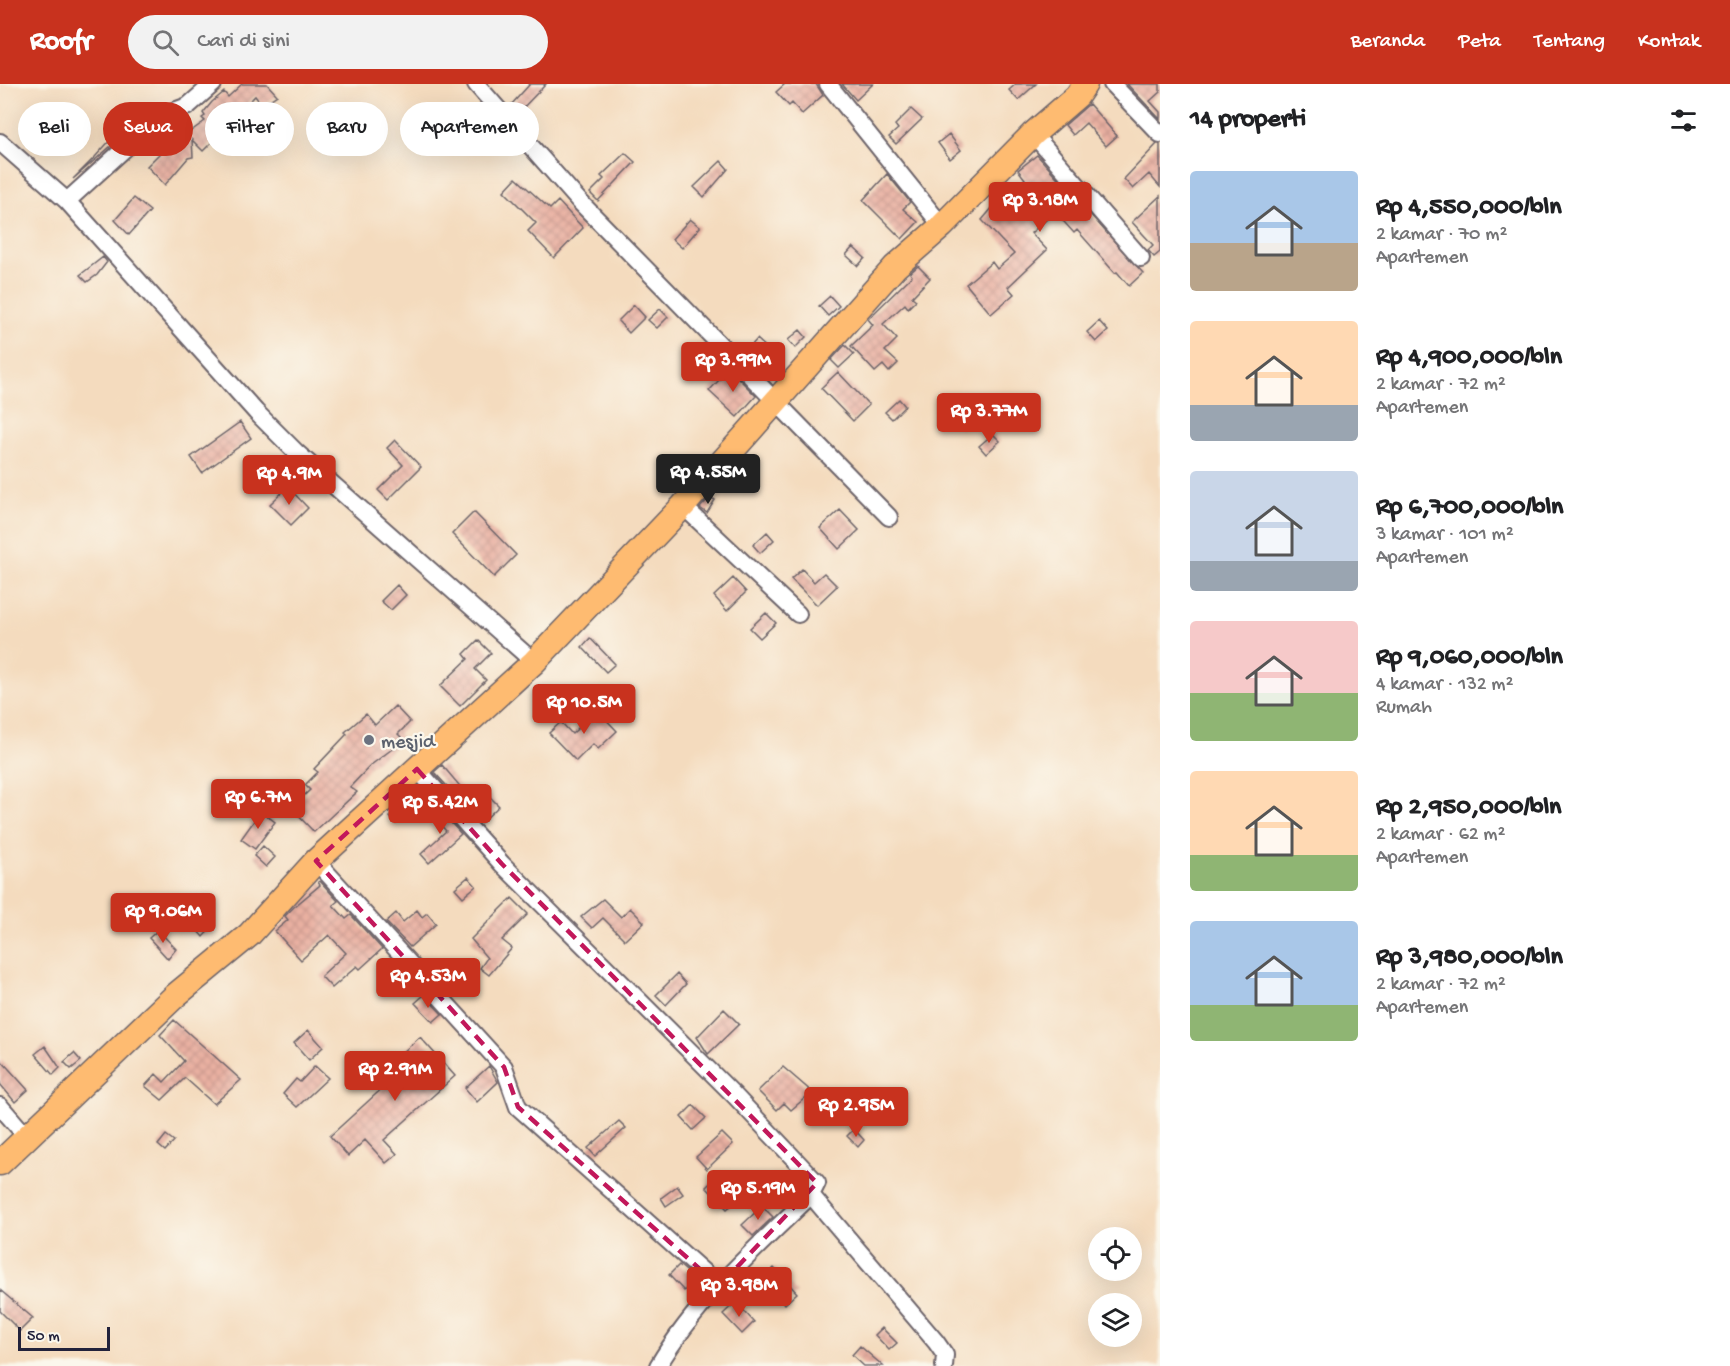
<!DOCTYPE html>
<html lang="id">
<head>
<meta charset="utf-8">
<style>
  body { margin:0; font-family:"Gochi Hand",sans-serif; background:#f2f2f2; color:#202124; height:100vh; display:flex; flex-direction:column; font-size:22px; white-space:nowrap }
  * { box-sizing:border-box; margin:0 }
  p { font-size:20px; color:#757577 }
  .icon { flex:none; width:33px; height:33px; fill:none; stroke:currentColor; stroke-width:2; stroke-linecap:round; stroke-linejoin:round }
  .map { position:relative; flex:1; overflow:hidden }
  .drawer { display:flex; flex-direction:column; background:#fff; width:570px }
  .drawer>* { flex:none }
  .hud { position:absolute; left:18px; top:18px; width:570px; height:54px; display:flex; gap:12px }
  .fabs { position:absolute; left:1088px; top:1143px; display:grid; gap:12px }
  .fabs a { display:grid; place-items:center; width:54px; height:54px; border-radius:50%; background:#fff; box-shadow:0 6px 24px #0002; font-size:30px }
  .scale { position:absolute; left:18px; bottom:15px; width:92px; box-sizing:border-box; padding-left:6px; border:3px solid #22223b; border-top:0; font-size:16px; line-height:21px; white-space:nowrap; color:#22223b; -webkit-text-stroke:4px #fbf7ec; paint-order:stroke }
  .price { position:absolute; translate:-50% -51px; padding:0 14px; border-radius:6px; background:#c8321e; color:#fff; font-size:20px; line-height:39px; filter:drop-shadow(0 2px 3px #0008) }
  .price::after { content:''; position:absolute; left:50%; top:36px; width:18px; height:14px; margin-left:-9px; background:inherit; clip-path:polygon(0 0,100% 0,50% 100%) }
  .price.on { background:#222; color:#fff }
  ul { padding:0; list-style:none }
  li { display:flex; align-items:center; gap:18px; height:150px; padding:0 30px }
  li span { display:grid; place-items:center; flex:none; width:168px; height:120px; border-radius:6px; color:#555 }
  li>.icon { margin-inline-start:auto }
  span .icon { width:72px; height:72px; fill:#fffc; stroke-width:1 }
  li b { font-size:26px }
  h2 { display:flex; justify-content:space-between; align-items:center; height:72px; padding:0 30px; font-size:26px }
  .tag { padding:0 21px; border-radius:27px; background:#fff; box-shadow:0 6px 24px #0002; font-size:21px; line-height:54px }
  .tag.on { background:#c8321e; color:#fff }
  header { display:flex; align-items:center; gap:36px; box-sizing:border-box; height:84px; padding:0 30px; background:#c8321e; color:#fff }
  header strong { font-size:28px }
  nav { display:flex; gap:33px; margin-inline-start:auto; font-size:21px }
  .search { width:420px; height:54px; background:#f2f2f2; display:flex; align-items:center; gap:15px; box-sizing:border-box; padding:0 21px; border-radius:33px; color:#757577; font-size:22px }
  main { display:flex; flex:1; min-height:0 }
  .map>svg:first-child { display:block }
  .building { fill:url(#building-cross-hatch) }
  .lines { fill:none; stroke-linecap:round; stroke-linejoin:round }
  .minor-casing { stroke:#6c6369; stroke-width:20 }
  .highway-casing { stroke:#6c6369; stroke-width:27 }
  .minor { stroke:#fff; stroke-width:16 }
  .highway { stroke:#febb71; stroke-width:24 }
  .marked { fill:none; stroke:#c2185b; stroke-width:4.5; stroke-dasharray:12 8; stroke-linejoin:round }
  .worship-dot { fill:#6b7280; stroke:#fbf7ec; stroke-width:2 }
  .labels { text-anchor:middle; stroke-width:4.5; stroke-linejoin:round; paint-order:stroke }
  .worship-label { font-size:20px; fill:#5b616d; stroke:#fbf7ec; text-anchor:start }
</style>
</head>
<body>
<header>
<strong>Roofr</strong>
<div class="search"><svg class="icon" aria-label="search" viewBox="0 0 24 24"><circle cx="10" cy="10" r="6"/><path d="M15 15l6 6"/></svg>Cari di sini</div>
<nav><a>Beranda</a><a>Peta</a><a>Tentang</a><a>Kontak</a></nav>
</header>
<main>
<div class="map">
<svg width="1160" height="1282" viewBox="0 0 1160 1282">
  <defs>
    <pattern id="building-cross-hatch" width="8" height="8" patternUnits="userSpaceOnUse" patternTransform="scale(1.5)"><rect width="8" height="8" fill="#e9b0a1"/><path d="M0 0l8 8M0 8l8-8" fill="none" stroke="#c8978c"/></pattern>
  </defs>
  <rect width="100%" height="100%" fill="#fbf7ec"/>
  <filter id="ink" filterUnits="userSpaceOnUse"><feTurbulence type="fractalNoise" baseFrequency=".0167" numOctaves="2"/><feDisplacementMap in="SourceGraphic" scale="12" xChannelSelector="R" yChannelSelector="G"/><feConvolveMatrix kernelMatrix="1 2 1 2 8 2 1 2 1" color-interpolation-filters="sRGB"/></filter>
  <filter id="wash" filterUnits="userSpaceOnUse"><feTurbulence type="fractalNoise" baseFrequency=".008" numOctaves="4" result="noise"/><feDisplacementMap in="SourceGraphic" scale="24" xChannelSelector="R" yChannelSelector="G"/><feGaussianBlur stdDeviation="1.35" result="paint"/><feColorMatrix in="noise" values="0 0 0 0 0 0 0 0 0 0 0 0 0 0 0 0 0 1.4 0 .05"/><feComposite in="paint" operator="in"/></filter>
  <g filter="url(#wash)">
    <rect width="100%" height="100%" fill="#f4dbbe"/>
    <g id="blocks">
      <path class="building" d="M242,0h25l10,11 -15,10 -7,-9 -15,15 1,2 -29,25 2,2 -11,11 -11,-11 1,17 -5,1 -23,27 -18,-19 20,-20 5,5 16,-15 -1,-2 18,-13 -3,-3 3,-2 -2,-3 9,-11 12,-10 4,5z
        M530,0h16l-27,28 -8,-7z
        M785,0h31l7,11 -21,19 -10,-11 -3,3 -13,-14z
        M842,0h31l-17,16z
        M1016,0h20l-18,16 -9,-10z
        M1127,0h33v8l-10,9 10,11v7z
        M1089,20l28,32 -11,10 -20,-23 -13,12 -8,-10z
        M143,24l6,6 -10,8 -4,-5z
        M911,25l11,10 -26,25 -7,-7 9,-8 -3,-4z
        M949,50l12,16 -11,9 -12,-16z
        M114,52l4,4 -45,39 22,-22z
        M1157,60h3v43l-11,-13 -16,15 -9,-10z
        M625,69l10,9 -37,39 -8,-8 14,-14 -3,-3z
        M1037,71l106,118 -14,13 -12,-14 -2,1 -38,-43 -3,3 -19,-21 -24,21 16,17 -39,37 6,7 -23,20 -25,-30 26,-22 5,7 17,-15 -32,-34 17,-20 2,1 24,-22 -7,-9z
        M721,77l7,8 -24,28 -10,-10z
        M887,90l23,28 -7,7 15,13 -16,17 -39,-39z
        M516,94l34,31 8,-8 25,27 -29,30 -26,-27 8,-8 -32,-32z
        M1160,112v56l-6,5 -6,-7 5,-5 -21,-23z
        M134,114l16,13 -21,24 -14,-15z
        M690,135l10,8 -18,21 -10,-9z
        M853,163l12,11 -7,8 -12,-11z
        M103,173l4,5 -10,13 -10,7 -7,-7z
        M918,182l12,12 -18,19 4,3 -8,8 -3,-4 -22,20 14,15 -12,12 13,12 -9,9 -6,-7 -8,7 -24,-26 22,-21 -5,-6 44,-43 -2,-3z
        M830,212l9,10 -11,10 -9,-10z
        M634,221l11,12 -16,16 -11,-12z
        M660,225l8,8 -11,11 -9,-8z
        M1099,237l9,10 -12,11 -9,-10z
        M800,246l6,7 -11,11 -7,-8z
        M757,255l25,23 -14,17 -24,-25z
        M706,261l10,10 -18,19 -10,-9z
        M845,261l9,9 -15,14 -8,-8z
        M729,285l27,27 -19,21 -28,-26z
        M838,288l31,33 -16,16 -32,-33z
        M899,315l6,7 -13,13 -7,-7z
        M957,317l16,17 -12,11 -16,-17z
        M240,338l11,16 -49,35 -11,-16z
        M993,350l7,7 -14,13 -7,-8z
        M395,356l26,27 -33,33 -10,-10 25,-25 -16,-17z
        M288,403l20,21 -17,17 -21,-21z
        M710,413l5,3 -8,13 -7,-5z
        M840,426l19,20 -20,19 -19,-21z
        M474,428l42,43 -22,22 -42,-43z
        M767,448l7,8 -14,13 -7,-8z
        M802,485l12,13 10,-9 13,13 -20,19 -26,-26z
        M733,494l13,14 -19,19 -13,-15z
        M397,501l9,10 -15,15 -10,-9z
        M766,529l10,10 -16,15 -10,-10z
        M590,554l25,26 -9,8 -24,-25z
        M478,556l13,13 -16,16 11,11 -26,26 -20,-20 28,-27 -4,-5z
        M395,622l15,16 -12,12 6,6 -33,25 -21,22 7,5 -43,40 -23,-24 19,-18 -5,-5 13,-13 -4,-3 33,-35 -2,-2 21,-18 9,11z
        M597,626l20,21 -19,18 -5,-5 -17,17 -27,-28 12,-11 11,12z
        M442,681l33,39 11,-11 13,13 -18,17 -47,-51z
        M432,718l29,32 -32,29 -8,-9 25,-23 -20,-23z
        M402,722l6,7 -12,11 -6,-7z
        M261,727l14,11 -20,27 -14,-10z
        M263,762l12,11 -9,10 -12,-11z
        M468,793l8,9 -13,11 -8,-9z
        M320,797l18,20 -5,4 13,14 5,-4 31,34 -22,20 -3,-3 -25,22 -11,-12 25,-23 -17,-18 -28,25 -26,-29 13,-11 -3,-4 9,-9 26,-22 -2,-3z
        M512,814l16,16 -26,26 10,8 -23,27 -9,-7 7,-10 -16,-19z
        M603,815l18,18 9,-9 14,14 -19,18 -22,-22 -11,10 -11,-11z
        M194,819l21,21 -12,13 -20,-23z
        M417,826l5,7 5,-4 9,11 -26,23 -24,-25 10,-9 7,9z
        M158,846l18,19 -8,10 -19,-21z
        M677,890l9,10 -20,21 -10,-10z
        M424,911l18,19 -9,8 -18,-19z
        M724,925l15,15 -31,30 -11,-17z
        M174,936l67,60 -27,24 -29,-26 -23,22 -17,-14 11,-12 8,8 20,-21 -24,-26z
        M308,946l15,17 -14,13 -15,-17z
        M420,953l35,39 -71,64 13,14 -11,9 -21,-23 -17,16 -18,-20 80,-73 -9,-9z
        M45,962l15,22 -7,7 -18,-21z
        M74,969l7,8 -10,8 -7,-7z
        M0,975l28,31 -13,12 -15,-18z
        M315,982l13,12 -31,29 -14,-13 13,-15 4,3z
        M489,982l9,16 -21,20 -12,-14z
        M783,983l29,25 -21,18 -7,-7 -7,7 -19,-19z
        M693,1021l13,13 -13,12 -12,-13z
        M619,1037l7,7 -31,28 -7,-8z
        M854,1045l10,11 -6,7 -11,-11z
        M722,1049l11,11 -26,25 -11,-12z
        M166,1051l8,6 -9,10 -7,-6z
        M719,1091l21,23 -13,11 -21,-22z
        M677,1102l6,8 -17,12 -5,-8z
        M762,1122l11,11 -20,19 -11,-11z
        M679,1181l17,14 -12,12 -15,-16z
        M774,1184l23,25 -12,11 -23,-25z
        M0,1206l33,28 -13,13 -20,-20z
        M736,1218l18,20 -12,12 -19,-20z
        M882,1244l15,15 -8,7 -14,-15z
        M860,1262l23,20h-19l-12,-11z"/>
    </g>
  </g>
  <g filter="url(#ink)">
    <use href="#blocks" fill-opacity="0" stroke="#6c6369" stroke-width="1.5"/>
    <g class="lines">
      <g class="minor-casing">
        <path id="minor" d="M476,0l104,118 309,315
          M828,0l114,142
          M1112,0l48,50
          M1033,50l108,124
          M0,58l67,59 189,211 40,40 238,210
          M67,117l77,-70 25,-18 19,-7 25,-22
          M683,422l115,108
          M417,685l85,95 232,231 83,88 -6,12c-55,53 -114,105 -153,171
          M316,777l188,206 14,40 201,179
          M0,1022l26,30
          M811,1111l125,147 9,13 -1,11"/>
      </g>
      <g class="highway-casing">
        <path id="highway" d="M0,1079l176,-168 73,-60 67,-74 218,-199 149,-156 212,-239 47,-41 91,-92 44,-38 8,-12"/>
      </g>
      <use href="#minor" class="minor"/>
      <use href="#highway" class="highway"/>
    </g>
  </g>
  <path class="marked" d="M417,685l85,95 315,319 -98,103 -201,-179 -14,-40 -188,-206z"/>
  <circle class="worship-dot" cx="369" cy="656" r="6"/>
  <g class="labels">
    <g class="worship-label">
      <text x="381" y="663">mesjid</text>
    </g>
  </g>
</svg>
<div class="fabs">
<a><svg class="icon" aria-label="locate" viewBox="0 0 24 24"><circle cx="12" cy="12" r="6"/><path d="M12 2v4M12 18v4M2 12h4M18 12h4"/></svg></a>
<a><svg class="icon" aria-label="layers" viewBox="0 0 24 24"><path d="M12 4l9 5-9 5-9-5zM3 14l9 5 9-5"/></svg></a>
</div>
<div class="scale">50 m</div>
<b class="price" style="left:1040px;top:149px">Rp 3.18M</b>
<b class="price" style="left:733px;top:309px">Rp 3.99M</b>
<b class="price" style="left:989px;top:360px">Rp 3.77M</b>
<b class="price on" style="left:708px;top:421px">Rp 4.55M</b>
<b class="price" style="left:289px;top:422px">Rp 4.9M</b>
<b class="price" style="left:584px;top:651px">Rp 10.5M</b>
<b class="price" style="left:258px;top:746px">Rp 6.7M</b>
<b class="price" style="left:440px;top:751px">Rp 5.42M</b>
<b class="price" style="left:163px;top:860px">Rp 9.06M</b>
<b class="price" style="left:428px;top:925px">Rp 4.53M</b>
<b class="price" style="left:395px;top:1018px">Rp 2.91M</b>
<b class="price" style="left:856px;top:1054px">Rp 2.95M</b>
<b class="price" style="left:758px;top:1137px">Rp 5.19M</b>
<b class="price" style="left:739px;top:1234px">Rp 3.98M</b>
<div class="hud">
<a class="tag">Beli</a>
<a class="tag on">Sewa</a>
<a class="tag">Filter</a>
<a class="tag">Baru</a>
<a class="tag">Apartemen</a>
</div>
</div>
<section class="drawer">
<h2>14 properti<svg class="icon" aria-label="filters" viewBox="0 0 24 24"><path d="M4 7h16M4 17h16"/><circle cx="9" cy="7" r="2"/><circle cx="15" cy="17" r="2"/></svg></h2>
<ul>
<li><span style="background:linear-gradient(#a9c7e8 60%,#b9a48a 0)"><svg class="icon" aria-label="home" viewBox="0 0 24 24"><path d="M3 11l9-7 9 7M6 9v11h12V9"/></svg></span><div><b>Rp 4,550,000/bln</b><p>2 kamar · 70 m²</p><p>Apartemen</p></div></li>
<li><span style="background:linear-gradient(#ffd9b3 70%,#9aa5b1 0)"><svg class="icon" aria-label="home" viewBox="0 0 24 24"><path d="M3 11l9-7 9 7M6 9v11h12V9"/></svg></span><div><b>Rp 4,900,000/bln</b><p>2 kamar · 72 m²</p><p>Apartemen</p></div></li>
<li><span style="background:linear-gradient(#c9d6e8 75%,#9aa5b1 0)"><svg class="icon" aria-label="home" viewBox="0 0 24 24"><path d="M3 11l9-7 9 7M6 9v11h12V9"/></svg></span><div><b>Rp 6,700,000/bln</b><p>3 kamar · 101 m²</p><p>Apartemen</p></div></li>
<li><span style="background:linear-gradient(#f6c9c9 60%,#8fb573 0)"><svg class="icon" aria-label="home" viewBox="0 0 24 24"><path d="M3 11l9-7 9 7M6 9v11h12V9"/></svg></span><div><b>Rp 9,060,000/bln</b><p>4 kamar · 132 m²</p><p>Rumah</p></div></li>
<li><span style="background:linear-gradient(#ffd9b3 70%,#8fb573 0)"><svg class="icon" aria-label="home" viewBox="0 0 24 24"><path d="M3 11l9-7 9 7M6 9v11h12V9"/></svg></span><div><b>Rp 2,950,000/bln</b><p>2 kamar · 62 m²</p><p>Apartemen</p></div></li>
<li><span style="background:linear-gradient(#a9c7e8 70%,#8fb573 0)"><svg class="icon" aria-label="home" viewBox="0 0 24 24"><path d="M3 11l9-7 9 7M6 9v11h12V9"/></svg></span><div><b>Rp 3,980,000/bln</b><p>2 kamar · 72 m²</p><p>Apartemen</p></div></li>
</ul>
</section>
</main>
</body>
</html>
